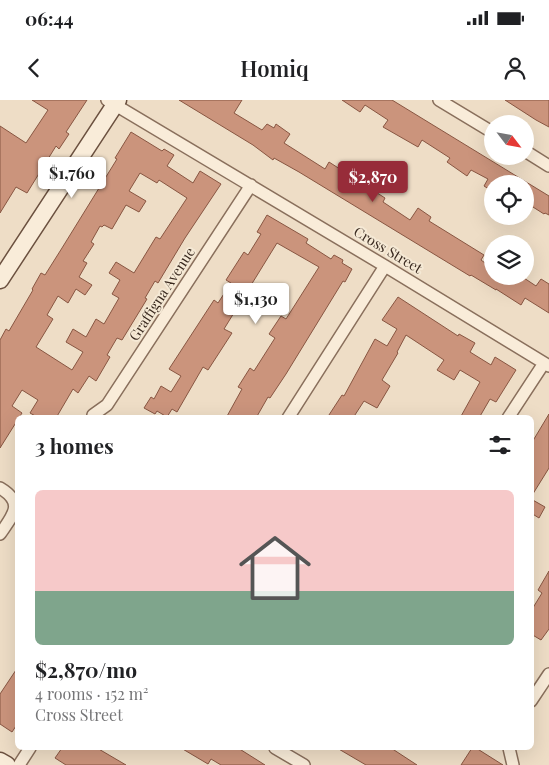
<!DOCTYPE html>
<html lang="en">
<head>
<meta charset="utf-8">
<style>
  body { margin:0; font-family:"Playfair Display",serif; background:#f2f2f2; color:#202124; height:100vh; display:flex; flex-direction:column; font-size:19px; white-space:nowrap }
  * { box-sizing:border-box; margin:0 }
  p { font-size:16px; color:#757577 }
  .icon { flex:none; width:28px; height:28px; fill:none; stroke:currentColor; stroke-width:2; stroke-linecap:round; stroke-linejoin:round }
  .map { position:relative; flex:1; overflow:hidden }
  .sheet { position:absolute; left:15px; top:315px; width:519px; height:335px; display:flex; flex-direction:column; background:#fff; border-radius:8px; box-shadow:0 5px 20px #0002 }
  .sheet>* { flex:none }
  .needle { width:32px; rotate:122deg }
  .buttons { position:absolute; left:484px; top:15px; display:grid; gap:10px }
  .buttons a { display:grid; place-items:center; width:50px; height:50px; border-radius:50%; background:#fff; box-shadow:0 5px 20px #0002; font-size:25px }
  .price { position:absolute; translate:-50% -42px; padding:0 11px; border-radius:5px; background:#fff; color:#222; font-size:16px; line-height:32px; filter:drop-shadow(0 1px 2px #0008) }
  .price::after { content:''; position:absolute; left:50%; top:30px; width:15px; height:11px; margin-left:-8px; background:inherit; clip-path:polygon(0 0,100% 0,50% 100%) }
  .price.on { background:#972c39; color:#fff }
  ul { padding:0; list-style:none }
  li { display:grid; align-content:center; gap:10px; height:265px; padding:0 20px }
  li span { display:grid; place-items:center; height:155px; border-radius:8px; color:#555 }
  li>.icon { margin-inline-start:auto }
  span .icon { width:90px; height:90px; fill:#fffc; stroke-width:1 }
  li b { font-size:21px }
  h2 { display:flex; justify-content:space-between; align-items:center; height:60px; padding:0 20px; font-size:21px }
  .status { display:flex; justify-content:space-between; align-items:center; height:35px; padding:0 25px; background:#fff; direction:ltr }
  .status svg { height:14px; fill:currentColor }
  header { display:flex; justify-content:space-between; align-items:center; height:65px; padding:0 20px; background:#fff; font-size:22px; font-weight:600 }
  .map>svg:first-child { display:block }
  .building { fill:#cb947c; stroke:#885642; fill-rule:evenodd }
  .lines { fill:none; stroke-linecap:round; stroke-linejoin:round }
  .street-casing { stroke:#896f5c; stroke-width:14 }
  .secondary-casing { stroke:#6b503f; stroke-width:19 }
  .street { stroke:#f9ecd9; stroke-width:11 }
  .secondary { stroke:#f9ecd9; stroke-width:16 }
  .labels { text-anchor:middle; stroke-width:4; stroke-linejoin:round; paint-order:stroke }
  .street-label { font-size:14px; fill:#39291f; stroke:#f5e9d5 }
</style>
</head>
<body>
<div class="status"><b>06:44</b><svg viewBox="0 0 49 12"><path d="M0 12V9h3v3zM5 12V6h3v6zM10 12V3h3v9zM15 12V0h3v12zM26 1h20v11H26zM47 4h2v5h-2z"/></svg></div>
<header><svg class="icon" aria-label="back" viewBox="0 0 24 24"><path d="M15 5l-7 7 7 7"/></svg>Homiq<svg class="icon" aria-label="person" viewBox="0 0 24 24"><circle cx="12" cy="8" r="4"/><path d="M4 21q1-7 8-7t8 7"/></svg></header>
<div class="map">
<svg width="549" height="665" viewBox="0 0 549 665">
  <rect width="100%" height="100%" fill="#eeddc6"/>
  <path class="building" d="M32,0h55l-21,32 3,2 -10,15 -3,-3 -29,47 -11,-6 -16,26v-87l26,17 22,-33z
    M179,0h63l-8,13 28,17 5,-6 7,4 2,-4 14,10 -6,9 41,26 4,-7 56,36 -2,4 27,18 8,-12 13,9 -2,4 55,34 -3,5 11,8v8h29l15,10 5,-7 8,5v29l-24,-15 -4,7 -25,-16v1l-25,-15 -1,1 -171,-104 -25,-14 -1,2 -20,-15z
    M342,0h50l157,96v19l-4,-2 -1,1 -19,-12v-18h-33v7l-8,-5 4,-7 -17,-9 -4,6 -20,-14 3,-4 -28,-18 -4,7 -35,-20 5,-7 -23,-15 -5,7z
    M505,0h44v27l-13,-7z
    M131,32l31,19 2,-2 10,6 -7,11 26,17 7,-12 21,13 -36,54 -27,45 -3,-2 -10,17 2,1 -25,41 -5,-2 -10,17 3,2 -14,24 -7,-5 -11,17 -5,-4 -17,29h-17l-9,-5 8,-13 -16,-10 -10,16 10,7 -22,35v-108l6,-11 3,2 24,-41 -1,-1 9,-16 4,2 17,-27 55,-89 -2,-1zM140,73l17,10 2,-3 28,18 -27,41 -4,-2 -22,36 -18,-11 -7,11 11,7 -8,14 7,4 -15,26 -8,-5 -10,18 -13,-8 -7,13 17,10 -11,18 -36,-23 17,-28 -6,-4 11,-19 10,7 8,-14 9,6 7,-10 -13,-8 8,-14 -4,-2 11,-17 -3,-2 9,-16 2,1 2,-2 8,4 14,-24 13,7 7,-11 -17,-10z
    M267,115l41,24 -2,4 25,16 3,-4 9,5 -1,3 10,6 -7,13 -2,-1 -57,93 -16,24 -2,-1 -12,21h-30l16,-29 -4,-2 12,-19 4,3 21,-33 -6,-4 12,-18 5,3 33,-52 -42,-24 -53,86 8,4 -24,37 -5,-3 -26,45 -5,-3 -5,8 -10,-6 -2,3 -11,-6 7,-11 3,2 7,-13 10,6 10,-16 -12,-7 45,-69 4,3 13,-20 -5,-3 18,-28 4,3 13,-21 -4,-2z
    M398,197l60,39 1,-2 16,9 -5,9 21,13 4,-8 21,13 -20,32 -6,-3 -11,19h-19l20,-36 -20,-12 -6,10 -17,-10 7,-10 -38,-25 -9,17 1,1 -16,27 8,6 -13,22 -13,-7 -11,17h-26l15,-23 2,1 31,-57 12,7 10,-17 -15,-9z
    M549,314v54l-18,29v-53z
    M531,399l14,8 -6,11 -8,-5z
    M549,471v58l-8,11 -10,-6v-23l11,-18 -4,-3z
    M18,567v56l-6,9 -12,-8v-30z
    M62,648h35l29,17h-60l-11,-7z
    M181,648h57l27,17h-44l-10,-6 -3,5z
    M337,648h54l26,17h-51z
    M472,648h4l27,17h-42z"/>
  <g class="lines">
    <g class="street-casing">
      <path id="street" d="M107,0l278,166 164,100
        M439,0l53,32
        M525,51l24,15
        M93,315l14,-10 144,-220
        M288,318l97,-152
        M508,318l36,-55
        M0,388c25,15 13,27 0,46
        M531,601l18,-27
        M275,648l29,17
        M509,648l4,17
        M19,665l11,-17"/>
    </g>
    <g class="secondary-casing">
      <path id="secondary" d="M0,180l118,-180
        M0,661l7,4"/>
    </g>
    <use href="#street" class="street"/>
    <use href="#secondary" class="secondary"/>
  </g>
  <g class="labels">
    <g class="street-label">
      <text transform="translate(388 150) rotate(31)" y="5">Cross Street</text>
      <text transform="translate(162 194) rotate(-57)" y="5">Graffigna Avenue</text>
    </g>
  </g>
</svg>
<div class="buttons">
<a><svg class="needle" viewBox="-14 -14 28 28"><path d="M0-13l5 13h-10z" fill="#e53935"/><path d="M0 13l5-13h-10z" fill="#757577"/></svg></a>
<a><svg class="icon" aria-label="locate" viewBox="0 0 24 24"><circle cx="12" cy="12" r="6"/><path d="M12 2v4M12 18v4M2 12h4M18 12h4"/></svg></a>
<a><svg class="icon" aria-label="layers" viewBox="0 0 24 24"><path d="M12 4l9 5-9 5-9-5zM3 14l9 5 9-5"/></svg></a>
</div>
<b class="price" style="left:72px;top:99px">$1,760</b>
<b class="price on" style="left:373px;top:103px">$2,870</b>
<b class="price" style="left:256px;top:225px">$1,130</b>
<section class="sheet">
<h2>3 homes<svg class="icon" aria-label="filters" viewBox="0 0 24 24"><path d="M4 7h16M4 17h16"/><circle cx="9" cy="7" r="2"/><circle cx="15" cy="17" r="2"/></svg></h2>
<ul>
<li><span style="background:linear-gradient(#f6c9c9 65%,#7fa58c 0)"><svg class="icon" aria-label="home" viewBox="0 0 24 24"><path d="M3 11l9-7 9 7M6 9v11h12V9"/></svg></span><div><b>$2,870/mo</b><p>4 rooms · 152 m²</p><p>Cross Street</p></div></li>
</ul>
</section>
</div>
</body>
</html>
